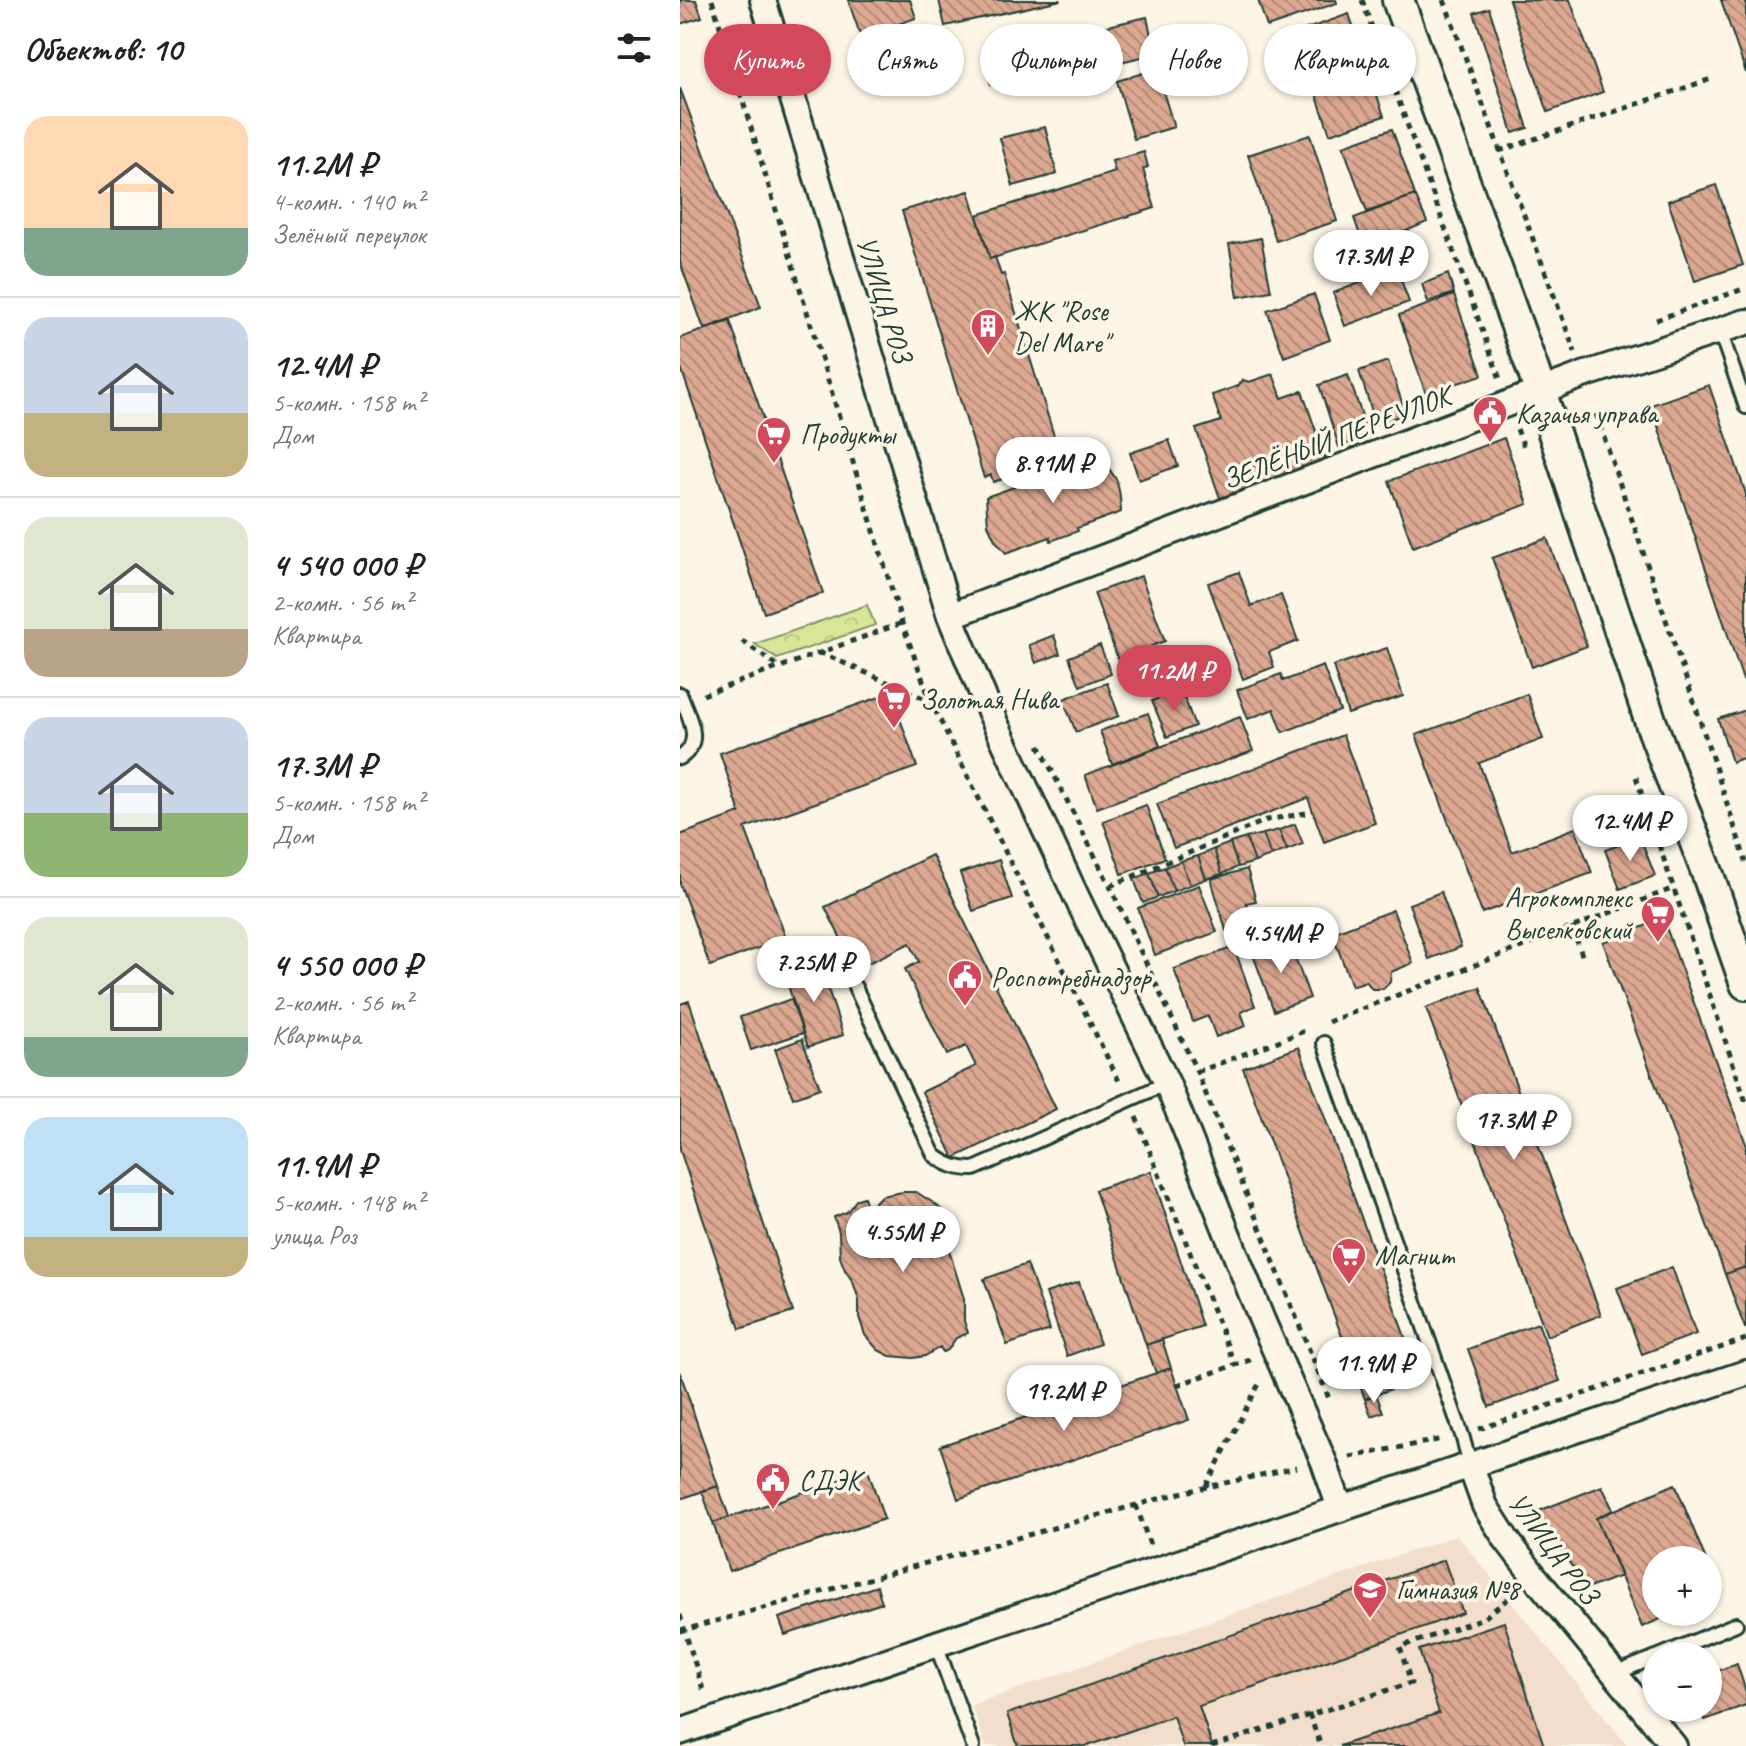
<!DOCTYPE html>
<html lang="ru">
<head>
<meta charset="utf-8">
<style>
  body { margin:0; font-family:Caveat,sans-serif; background:#f6f6f6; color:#222; height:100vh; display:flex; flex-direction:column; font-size:30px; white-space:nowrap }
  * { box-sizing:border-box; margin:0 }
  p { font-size:26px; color:#767676 }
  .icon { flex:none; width:44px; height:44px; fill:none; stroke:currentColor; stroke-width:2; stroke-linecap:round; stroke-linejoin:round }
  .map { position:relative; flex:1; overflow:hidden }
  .drawer { display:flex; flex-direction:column; background:#fff; width:680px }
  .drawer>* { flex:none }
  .guide { position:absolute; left:24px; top:24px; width:760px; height:72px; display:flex; gap:16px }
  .buttons { position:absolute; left:962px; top:1546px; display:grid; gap:16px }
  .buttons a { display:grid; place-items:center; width:80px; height:80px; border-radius:50%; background:#fff; box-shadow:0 2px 6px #0004; font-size:40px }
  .price { position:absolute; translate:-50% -68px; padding:0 18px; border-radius:28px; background:#fff; color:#222; font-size:26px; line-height:52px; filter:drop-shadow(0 2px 4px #0008) }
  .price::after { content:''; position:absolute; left:50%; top:48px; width:24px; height:18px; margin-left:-12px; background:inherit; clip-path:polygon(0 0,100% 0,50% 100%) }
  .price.on { background:#d1495b; color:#fff }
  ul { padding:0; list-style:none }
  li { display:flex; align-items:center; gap:24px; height:200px; padding:0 24px }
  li+li { border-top:2px solid #e0e0e0 }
  li span { display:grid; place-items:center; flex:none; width:224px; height:160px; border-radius:24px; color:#555 }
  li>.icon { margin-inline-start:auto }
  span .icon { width:96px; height:96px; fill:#fffc; stroke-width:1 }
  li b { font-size:34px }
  h2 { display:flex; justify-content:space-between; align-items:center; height:96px; padding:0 24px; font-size:34px }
  .chip { padding:0 28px; border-radius:36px; background:#fff; box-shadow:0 2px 6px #0004; font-size:28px; line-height:72px }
  .chip.on { background:#d1495b; color:#fff }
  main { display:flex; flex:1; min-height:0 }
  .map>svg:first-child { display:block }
  .built { fill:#f3decc }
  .forest { fill:url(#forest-crowns); stroke:#7c9266; stroke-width:2 }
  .building { fill:url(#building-back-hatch); stroke:#1f3d34; stroke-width:2 }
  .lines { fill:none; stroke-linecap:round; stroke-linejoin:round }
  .service-casing { stroke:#1f3d34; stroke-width:18 }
  .minor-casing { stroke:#1f3d34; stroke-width:30 }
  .tertiary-casing { stroke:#1f3d34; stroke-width:36 }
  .path { stroke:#1f3d34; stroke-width:5; stroke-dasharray:6 6; stroke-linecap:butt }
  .service { stroke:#fcf5e5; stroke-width:12 }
  .minor { stroke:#fcf5e5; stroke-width:24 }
  .tertiary { stroke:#fcf5e5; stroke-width:30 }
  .labels { text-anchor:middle; stroke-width:7; stroke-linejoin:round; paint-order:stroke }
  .street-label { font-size:28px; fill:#1f3d34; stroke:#fcf5e5 }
  .poi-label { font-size:28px; fill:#1f3d34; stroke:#fcf5e5; text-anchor:start }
</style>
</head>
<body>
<main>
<section class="drawer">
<h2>Объектов: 10<svg class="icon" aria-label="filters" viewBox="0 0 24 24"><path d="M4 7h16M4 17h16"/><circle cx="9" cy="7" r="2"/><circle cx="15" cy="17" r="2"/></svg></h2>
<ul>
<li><span style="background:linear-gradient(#ffd9b3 70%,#7fa58c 0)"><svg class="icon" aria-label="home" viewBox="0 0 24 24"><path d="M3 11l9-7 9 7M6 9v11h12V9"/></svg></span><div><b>11.2M ₽</b><p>4-комн. · 140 m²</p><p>Зелёный переулок</p></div></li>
<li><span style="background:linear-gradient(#c9d6e8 60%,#c2b280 0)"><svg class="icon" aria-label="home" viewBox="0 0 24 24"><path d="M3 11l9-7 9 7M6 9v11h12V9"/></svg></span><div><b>12.4M ₽</b><p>5-комн. · 158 m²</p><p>Дом</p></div></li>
<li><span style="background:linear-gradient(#dfe7d0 70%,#b9a48a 0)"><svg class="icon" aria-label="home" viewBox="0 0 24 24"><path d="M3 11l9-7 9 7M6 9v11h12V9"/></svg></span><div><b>4 540 000 ₽</b><p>2-комн. · 56 m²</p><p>Квартира</p></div></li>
<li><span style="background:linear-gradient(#c9d6e8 60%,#8fb573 0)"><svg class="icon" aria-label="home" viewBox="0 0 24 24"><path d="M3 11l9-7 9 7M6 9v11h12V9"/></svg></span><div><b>17.3M ₽</b><p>5-комн. · 158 m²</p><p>Дом</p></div></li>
<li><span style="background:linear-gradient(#dfe7d0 75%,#7fa58c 0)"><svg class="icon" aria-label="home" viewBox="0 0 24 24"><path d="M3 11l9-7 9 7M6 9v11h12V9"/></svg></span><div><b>4 550 000 ₽</b><p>2-комн. · 56 m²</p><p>Квартира</p></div></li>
<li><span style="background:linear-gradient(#bfe0f5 75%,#c2b280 0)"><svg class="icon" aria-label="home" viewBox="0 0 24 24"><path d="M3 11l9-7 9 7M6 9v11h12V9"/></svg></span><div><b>11.9M ₽</b><p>5-комн. · 148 m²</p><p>улица Роз</p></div></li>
</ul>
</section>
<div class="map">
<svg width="1066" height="1746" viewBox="0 0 1066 1746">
  <defs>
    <pattern id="forest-crowns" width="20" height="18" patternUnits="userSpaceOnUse" patternTransform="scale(2)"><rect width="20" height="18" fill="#d9e698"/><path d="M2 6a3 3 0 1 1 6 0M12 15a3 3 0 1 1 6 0" fill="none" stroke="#bac684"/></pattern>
    <pattern id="building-back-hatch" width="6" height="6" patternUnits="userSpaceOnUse" patternTransform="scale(2)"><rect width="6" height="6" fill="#dda892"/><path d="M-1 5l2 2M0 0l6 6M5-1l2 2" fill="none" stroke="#b38a78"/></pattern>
  </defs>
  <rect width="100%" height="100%" fill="#fcf5e5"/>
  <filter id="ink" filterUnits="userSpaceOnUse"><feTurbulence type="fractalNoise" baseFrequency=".0125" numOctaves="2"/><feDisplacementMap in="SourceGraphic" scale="16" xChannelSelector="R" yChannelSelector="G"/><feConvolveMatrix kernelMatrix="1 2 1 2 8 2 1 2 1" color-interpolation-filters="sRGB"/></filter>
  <g filter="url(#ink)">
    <path class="built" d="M777,1535l171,211h-642l-15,-41z"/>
    <path class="forest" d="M187,605l8,20 -98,34 -22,-15z"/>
    <path class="building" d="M0,0h16l6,17 -22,7z
      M168,0h62l6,18 -55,19z
      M259,0h122l-116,26z
      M578,0h78l1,3 -70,24z
      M829,0h61l33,92 -55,20z
      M1041,0h25v73z
      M809,8l39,120 -15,5 -39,-120z
      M669,14l35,102 -54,18 -35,-101z
      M467,17l8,37 -48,11 -8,-37z
      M373,39l7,26 -69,20 -7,-27z
      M476,69l18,58 -40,12 -17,-58z
      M0,88l81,219 -57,22 -24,-67z
      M365,127l12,47 -44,12 -13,-48z
      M712,129l23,66 -48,17 -24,-66z
      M630,135l27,86 -61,20 -28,-86z
      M464,152l4,15 -5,2 12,39 -165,51 -13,-44 138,-43 -3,-11z
      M1036,185l27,80 -48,16 -27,-80z
      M289,191l21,68 5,-2 6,18 3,-1 51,165 -9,3 4,16 -5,1 2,7 -54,16 -2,-7 -7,3 -82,-267z
      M735,195l12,27 -62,27 -11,-31z
      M581,238l10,53 -33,6 -9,-53z
      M717,269l12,33 -64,24 -12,-33z
      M768,274l6,19 -26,9 -6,-18z
      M634,294l16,46 -46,17 -17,-47z
      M774,295l28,80 -56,19 -27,-79z
      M50,321l93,272 -59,20 -84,-248v-27z
      M708,361l18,53 -30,10 -17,-53z
      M593,374l9,24 20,-7 24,69 -106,38 -24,-69 25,-8 -9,-26 26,-9 5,-6 6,2z
      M668,375l21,61 -30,11 -20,-62z
      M1029,385l37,109v185l-3,1 -92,-275z
      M824,438l24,66 -115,43 -24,-66z
      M489,440l9,26 -39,14 -9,-27z
      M421,456l16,25 3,15 1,16 -44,16 1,3 -27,10 -1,-4 -44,16 -11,-13 -7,-15 -2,-28z
      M867,538l40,108 -55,21 -40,-109z
      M559,572l12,34 30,-11 17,46 -29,11 5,15 -31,12 -35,-96z
      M461,576l24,65 -47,18 -24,-66z
      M374,635l6,19 -24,9 -7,-18z
      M420,645l11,29 -31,12 -11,-29z
      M707,648l16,48 -55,18 -15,-48z
      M643,666l17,45 -57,21 -9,-23 -26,10 -11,-29 44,-16 2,7z
      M427,683l12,33 -43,16 -13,-33z
      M501,689l14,37 -28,11 -15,-36z
      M211,693l26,74 -172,61 41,110 -76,28 -30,-82v-49l60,-22 -20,-60z
      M847,694l16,45 -64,24 33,89 63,-24 17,45 -110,40 -66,-178z
      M1066,710v47l-14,5 -14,-43z
      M468,713l12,33 -48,18 -12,-33z
      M560,717l13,34 -156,57 -12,-33z
      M663,735l32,88 -51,19 -16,-44 -134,50 -17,-44z
      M466,805l19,53 -43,16 -19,-53z
      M615,824l8,20 -16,6 -8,-20z
      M599,830l8,20 -16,6 -8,-22z
      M583,834l8,22 -16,6 -9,-24z
      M960,837l15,39 -35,13 -15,-39z
      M566,838l9,24 -17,5 -8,-24z
      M550,843l8,24 -16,7 -8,-25z
      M534,849l8,25 -16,5 -8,-23z
      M252,855l124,254 -102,49 -32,-66 54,-26 -10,-20 -19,9 -42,-86 14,-7 -9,-19 -54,26 -31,-62z
      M518,856l8,23 -16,6 -9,-24z
      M319,860l13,38 -39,13 -13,-38z
      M501,861l9,24 -16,6 -9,-24z
      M485,867l9,24 -16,6 -9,-24z
      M567,869l9,32 -10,2 6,20 -26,7 -15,-51z
      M469,873l9,24 -15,6 -9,-24z
      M519,885l18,47 -62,23 -17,-47z
      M761,892l20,55 -32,12 -20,-55z
      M713,910l20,53 -22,9 -1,10 -7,7h-11l-6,-8 -14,5 -20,-53z
      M983,919l83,225v123l-21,7 -122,-332z
      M608,938l22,60 -36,13 -22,-59z
      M554,947l21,59 -14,6 5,14 -30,11 -8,-21 -15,6 -19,-53z
      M139,961l24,74 -35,12 -24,-74z
      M800,987l121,328 -54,21 -121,-328z
      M111,999l12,34 -52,17 -11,-33z
      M9,1001l104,311 -53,17 -60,-179v-146z
      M122,1039l18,49 -27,10 -18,-49z
      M619,1047l121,331 -55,21 -122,-331z
      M471,1171l51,155 -56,19 -51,-155z
      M223,1192h13l19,12 9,8 8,21 -3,17 15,49v22l4,12 -12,5 -8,12 -5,2 -3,-5 -15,9 -12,2 -23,-2 -12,-6 -13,-15 -6,-18v-17l-6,-18 -8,-12 -5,-13 -1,-25 -5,-15 13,-5 10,-13 7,-2 3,9 3,1 11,-11z
      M347,1264l23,66 -43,15 -23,-66z
      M992,1267l24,67 -54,20 -25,-66z
      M1066,1267v61h-1l-20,-54z
      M399,1282l21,62 -33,12 -21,-63z
      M858,1323l22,58 -71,26 -21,-58z
      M482,1339l9,29 -15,5 -10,-28z
      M491,1368l18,52 -231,79 -18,-53z
      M0,1372l38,114 -38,13z
      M696,1394l7,18 -12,4 -6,-17z
      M188,1470l16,49 -155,52 -16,-48z
      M995,1484l31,76h-50v52h21l-35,15 -46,-109z
      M38,1486l11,31 -16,6 -11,-32z
      M922,1486l11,24 -17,8 25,58 -32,12 -58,-74z
      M764,1560l19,53 -264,93 13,40h-29l-10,-30 -86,30h-69l-11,-32z
      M1028,1564l13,29 -13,6z
      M197,1586l5,17 -97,32 -6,-17z
      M824,1622l40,124h-205l100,-33 -20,-63z
      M1057,1664l9,28v13l-41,15 -4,-12h7v-34z"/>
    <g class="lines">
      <g class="service-casing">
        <path id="service" d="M1040,331l26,76
          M0,694c8,22 25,48 0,64
          M175,987l79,168c13,10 23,14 40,14l193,-86
          M644,1043l138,392 8,29
          M256,1644l37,102
          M979,1656l77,-32
          M934,1674l42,-17"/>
      </g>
      <g class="minor-casing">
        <path id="minor" d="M83,0l187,616 37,89 90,193 90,185 95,237 62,142 16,46
          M270,616l633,-241 163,-53
          M790,1464l15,42 21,33 29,38 139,169
          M0,1732l256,-88 810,-271"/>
      </g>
      <g class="tertiary-casing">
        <path id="tertiary" d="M718,0l135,370 118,353 57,152 38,109"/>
      </g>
      <path class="path" d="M32,0l190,623 29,79 189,381
        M682,0l138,379
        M764,0l131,352
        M819,151l215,-73
        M976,320l90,-32
        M916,414l99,291 51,157
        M837,429l8,21
        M62,641l36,25
        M139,652l111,49
        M23,695l199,-72
        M359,745l71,141 87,186 133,329
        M956,777l110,325
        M430,886l157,-66 39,-7
        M892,927l11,31
        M648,1022l346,-134
        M517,1072l110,-42
        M456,1117l99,248
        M497,1385l76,-26
        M799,1429l267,-90
        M670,1457l93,-18
        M526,1486l54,-104
        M456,1505l14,40
        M0,1615l24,78
        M0,1631l500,-138 117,-26
        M629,1714l12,32
        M532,1746l199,-63 -11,-36 84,-29 31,-25"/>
      <use href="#service" class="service"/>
      <use href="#minor" class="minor"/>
      <use href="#tertiary" class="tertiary"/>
    </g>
  </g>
  <defs>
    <g id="building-pin" transform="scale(1.8)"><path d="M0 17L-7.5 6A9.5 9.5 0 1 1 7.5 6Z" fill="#d1495b" stroke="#fcf5e5"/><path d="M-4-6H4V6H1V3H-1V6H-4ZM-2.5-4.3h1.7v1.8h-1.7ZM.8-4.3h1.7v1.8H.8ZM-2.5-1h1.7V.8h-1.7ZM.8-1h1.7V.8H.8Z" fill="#fff"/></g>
    <g id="civic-pin" transform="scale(1.8)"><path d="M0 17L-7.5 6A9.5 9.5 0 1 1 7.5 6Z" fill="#d1495b" stroke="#fcf5e5"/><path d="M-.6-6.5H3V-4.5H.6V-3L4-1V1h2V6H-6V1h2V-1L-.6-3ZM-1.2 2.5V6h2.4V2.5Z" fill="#fff"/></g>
    <g id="supermarket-pin" transform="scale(1.8)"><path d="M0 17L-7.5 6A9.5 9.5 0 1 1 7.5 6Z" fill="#d1495b" stroke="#fcf5e5"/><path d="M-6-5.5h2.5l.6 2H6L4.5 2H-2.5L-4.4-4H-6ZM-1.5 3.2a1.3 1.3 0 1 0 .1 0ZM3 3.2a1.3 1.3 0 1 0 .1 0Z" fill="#fff"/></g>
    <g id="school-pin" transform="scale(1.8)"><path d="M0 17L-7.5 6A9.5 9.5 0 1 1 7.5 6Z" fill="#d1495b" stroke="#fcf5e5"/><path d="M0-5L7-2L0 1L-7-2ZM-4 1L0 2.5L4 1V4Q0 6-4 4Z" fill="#fff"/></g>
  </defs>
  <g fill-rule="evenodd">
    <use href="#building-pin" x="308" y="326"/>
    <use href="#civic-pin" x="810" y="413"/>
    <use href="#supermarket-pin" x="94" y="434"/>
    <use href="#supermarket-pin" x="214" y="699"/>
    <use href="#supermarket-pin" x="978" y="913"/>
    <use href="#civic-pin" x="285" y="977"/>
    <use href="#supermarket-pin" x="669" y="1255"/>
    <use href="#civic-pin" x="93" y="1480"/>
    <use href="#school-pin" x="690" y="1589"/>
  </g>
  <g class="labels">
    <g class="street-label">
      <text transform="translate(205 299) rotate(73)" y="10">УЛИЦА РОЗ</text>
      <text transform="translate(656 437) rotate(-21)" y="10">ЗЕЛЁНЫЙ ПЕРЕУЛОК</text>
      <text transform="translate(874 1548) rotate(53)" y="10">УЛИЦА РОЗ</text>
    </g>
    <g class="poi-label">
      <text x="334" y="320">ЖК "Rose<tspan x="334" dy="32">Del Mare"</tspan></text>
      <text x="836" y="423">Казачья управа</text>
      <text x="120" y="444">Продукты</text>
      <text x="240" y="709">Золотая Нива</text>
      <text x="952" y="907" text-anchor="end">Агрокомплекс<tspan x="952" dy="32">Выселковский</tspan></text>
      <text x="311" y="987">Роспотребнадзор</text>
      <text x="695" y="1265">Магнит</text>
      <text x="119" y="1490">СДЭК</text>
      <text x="716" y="1599">Гимназия №8</text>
    </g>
  </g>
</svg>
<div class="buttons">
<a>+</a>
<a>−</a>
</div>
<b class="price" style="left:691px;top:298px">17.3M ₽</b>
<b class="price" style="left:373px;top:505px">8.91M ₽</b>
<b class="price on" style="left:494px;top:713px">11.2M ₽</b>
<b class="price" style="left:950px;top:863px">12.4M ₽</b>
<b class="price" style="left:601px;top:975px">4.54M ₽</b>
<b class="price" style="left:134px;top:1004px">7.25M ₽</b>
<b class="price" style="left:834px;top:1162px">17.3M ₽</b>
<b class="price" style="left:223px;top:1274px">4.55M ₽</b>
<b class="price" style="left:694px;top:1405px">11.9M ₽</b>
<b class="price" style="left:384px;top:1433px">19.2M ₽</b>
<div class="guide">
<a class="chip on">Купить</a>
<a class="chip">Снять</a>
<a class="chip">Фильтры</a>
<a class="chip">Новое</a>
<a class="chip">Квартира</a>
</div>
</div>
</main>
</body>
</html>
